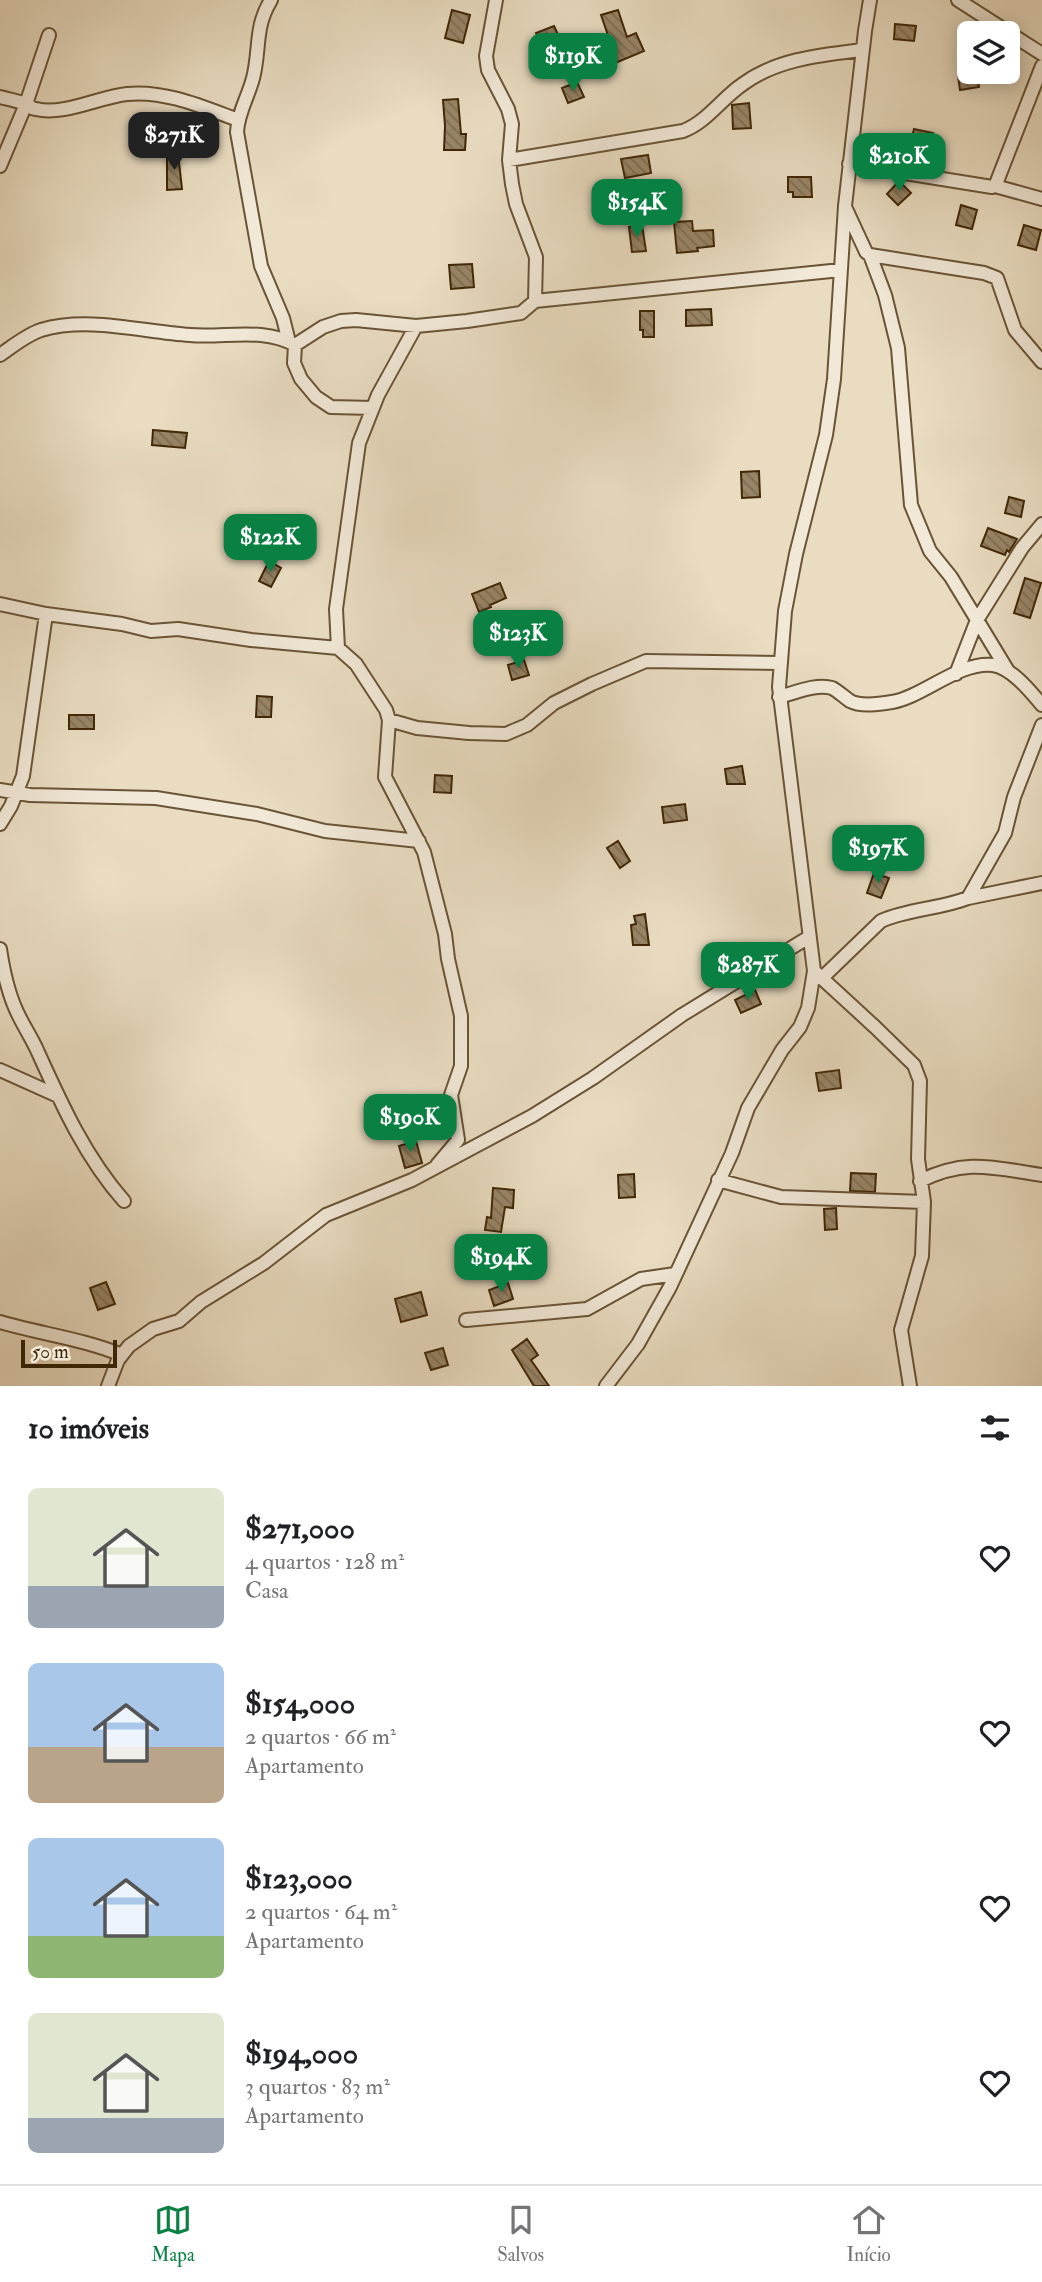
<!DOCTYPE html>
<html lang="pt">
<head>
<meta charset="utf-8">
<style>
  body { margin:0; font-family:"IM FELL Double Pica",serif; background:#f2f2f2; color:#202124; height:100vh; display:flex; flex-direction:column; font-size:26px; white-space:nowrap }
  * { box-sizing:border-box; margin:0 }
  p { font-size:23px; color:#757577 }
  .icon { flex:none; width:38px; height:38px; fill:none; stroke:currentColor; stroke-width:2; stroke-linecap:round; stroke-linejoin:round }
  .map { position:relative; height:1386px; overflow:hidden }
  .side { display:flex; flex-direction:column; background:#fff; flex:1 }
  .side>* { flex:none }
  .tools { position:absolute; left:957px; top:21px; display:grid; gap:14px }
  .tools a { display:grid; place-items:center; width:63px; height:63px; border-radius:10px; background:#fff; box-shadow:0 4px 18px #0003; font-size:35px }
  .scale { position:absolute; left:21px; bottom:18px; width:96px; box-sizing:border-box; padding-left:7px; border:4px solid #402706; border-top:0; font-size:19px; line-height:24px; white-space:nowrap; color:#402706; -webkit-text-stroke:5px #f1e8d7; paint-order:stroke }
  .price { position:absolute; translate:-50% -60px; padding:0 16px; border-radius:14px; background:#0b8043; color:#fff; font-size:23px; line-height:46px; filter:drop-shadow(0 2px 4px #0008) }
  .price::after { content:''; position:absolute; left:50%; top:42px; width:21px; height:16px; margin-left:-10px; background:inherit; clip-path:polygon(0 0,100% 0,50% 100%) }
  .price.current { background:#222; color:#fff }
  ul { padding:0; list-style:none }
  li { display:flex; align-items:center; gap:21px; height:175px; padding:0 28px }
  li span { display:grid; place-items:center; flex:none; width:196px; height:140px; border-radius:10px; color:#555 }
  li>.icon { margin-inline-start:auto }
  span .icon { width:84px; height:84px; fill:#fffc; stroke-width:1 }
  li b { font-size:30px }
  h2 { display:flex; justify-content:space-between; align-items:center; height:84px; padding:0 28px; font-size:30px }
  .tab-bar { display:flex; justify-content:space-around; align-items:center; height:98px; border-top:2px solid #e0e0e0; background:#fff; font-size:19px; color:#757577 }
  .tab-bar a { display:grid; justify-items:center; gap:4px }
  .tab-bar .current { color:#0b8043 }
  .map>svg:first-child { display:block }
  .building { fill:url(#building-back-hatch); stroke:#402706; stroke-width:2 }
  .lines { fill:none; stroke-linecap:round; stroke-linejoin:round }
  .minor-casing { stroke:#6a5435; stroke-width:16 }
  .minor { stroke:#f1e8d7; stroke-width:12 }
</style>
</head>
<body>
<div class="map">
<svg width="1042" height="1386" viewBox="0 0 1042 1386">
  <defs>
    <pattern id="building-back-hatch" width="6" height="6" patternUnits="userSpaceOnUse" patternTransform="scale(1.75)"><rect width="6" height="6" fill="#988567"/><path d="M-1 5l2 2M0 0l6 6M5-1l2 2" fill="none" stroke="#7d6d53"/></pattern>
  </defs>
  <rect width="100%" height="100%" fill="#e9dcc1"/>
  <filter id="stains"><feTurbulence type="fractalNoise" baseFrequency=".00286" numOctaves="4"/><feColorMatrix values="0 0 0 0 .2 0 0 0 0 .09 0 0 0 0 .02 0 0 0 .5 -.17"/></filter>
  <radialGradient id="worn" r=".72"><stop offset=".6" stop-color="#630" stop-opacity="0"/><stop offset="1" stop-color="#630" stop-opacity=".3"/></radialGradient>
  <path class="building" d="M452,10l18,5 -7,28 -18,-5z
    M618,10l9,27 9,-4 8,18 -31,13 -8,-18 6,-2 -10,-29z
    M895,24l21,2 -2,15 -20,-2z
    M554,26l6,13 -18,7 -6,-13z
    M977,73l2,14 -19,3 -2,-14z
    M577,82l7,15 -16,6 -6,-15z
    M458,99l3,35h5l-1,16h-21l1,-24 -2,-26z
    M749,103l2,25 -18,1 -1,-24z
    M914,129l19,4 -4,16 -8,-2 -2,9 -11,-3z
    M167,153h11l4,36 -15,1z
    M648,155l3,18 -26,5 -4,-19z
    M788,177h23l1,20h-19v-5h-5z
    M899,181l12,12 -13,12 -11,-11z
    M961,205l16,5 -5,19 -16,-4z
    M692,221l1,10 20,-1 1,16 -17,2 1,3 -21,2 -3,-31z
    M642,225l4,26 -14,1 -3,-25z
    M1024,225l17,5 -5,20 -18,-5z
    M472,264l2,23 -23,2 -2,-24z
    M711,309l1,16 -26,1v-16z
    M640,311h14v26h-11v-7h-3z
    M153,430l34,3 -2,15 -33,-3z
    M759,471l1,26 -18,1 -1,-26z
    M1009,497l15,4 -3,16 -16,-4z
    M988,528l29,11 -8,13 -2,-2 -2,5 -24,-9z
    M269,561l12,7 -10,19 -12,-6z
    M1025,578l16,5 -11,35 -16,-5z
    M500,583l6,15 -16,7 1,2 -12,5 -7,-18z
    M524,660l5,15 -17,5 -4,-15z
    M257,696l15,1 -1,20h-15z
    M69,715h25v14h-25z
    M742,766l3,18h-18l-2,-15z
    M435,775l17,1 -1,17 -17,-1z
    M685,804l2,16 -23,3 -2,-16z
    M618,841l12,20 -10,7 -13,-20z
    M874,873l15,5 -8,20 -14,-5z
    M645,914l4,31h-16l-2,-20 5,-1 -2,-8z
    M755,990l6,14 -20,9 -6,-13z
    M839,1070l2,18 -22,3 -3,-18z
    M416,1141l6,22 -17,5 -6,-22z
    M851,1173l25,1 -1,18 -25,-1z
    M634,1174l1,23 -16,1 -1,-23z
    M493,1188l21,2 -1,18 -8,-1 -4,25 -16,-2 2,-13 4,1z
    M836,1208l1,21 -12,1 -1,-21z
    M106,1282l9,22 -17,6 -8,-22z
    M508,1283l5,16 -19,7 -5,-16z
    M421,1292l6,23 -26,7 -6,-23z
    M527,1339l11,16 -7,5 18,26h-15l-22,-36z
    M443,1348l5,17 -17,5 -6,-17z"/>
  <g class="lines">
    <g class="minor-casing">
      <path id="minor" d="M271,0c-16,26 -11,46 -17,74 -4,20 -16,37 -17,58l24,134 22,52 6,24
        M496,0l-10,56 2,14 20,39 4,15 -3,36 3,24 4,20 20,53 -1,44
        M958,0l84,54
        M0,97c8,2 18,4 26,7 7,3 3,4 10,5 27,7 63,-12 91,-15 38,-4 76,13 111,26
        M509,160l174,-29c24,-9 39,-33 60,-47 34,-25 78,-29 119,-34
        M849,164l143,23 4,-3 46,-118
        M0,166l26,-62 23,-69
        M995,186l47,13
        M846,209l20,43 4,3 114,18 13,5 18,52 27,32
        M870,255l15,40 13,53 13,157 19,46 21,26 57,94
        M416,326l-38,69 -19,48 -23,166 2,39 18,16 30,46 3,10 -4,57 39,75 21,82 3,25 13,57v50l-10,29 7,45 -21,25
        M295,345l-1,18 7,16 15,18 15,10 42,1
        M0,355c13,-9 26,-20 41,-25 48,-14 101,2 149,5 35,3 73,-8 105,10l28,-18 18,-6 15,-1 60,6 51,-5 54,-8 14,-12 306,-31
        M0,604l46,10 -23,162 -12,30 -11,18
        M46,614l76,10 29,7 27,-2 73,11 87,8
        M956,674l21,-54 45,-72 20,-24
        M779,697c15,-4 38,-14 53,-9 6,3 12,9 18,13 11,6 30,3 42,1 31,-5 67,-41 101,-37 19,3 37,26 49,40
        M389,720l28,8 52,5 37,1 21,-9 27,-22 38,-19 54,-23 135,2
        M0,790l30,5 126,3 101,16 68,17 94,10
        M968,898l74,-15
        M0,949c3,20 8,44 17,63 6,13 14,25 20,38 24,53 48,107 87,151
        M814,971l61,56 39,38 6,16 -2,78 6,43 -2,54 -21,74 9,56
        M823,977l58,-56c27,-12 59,-12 87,-23l37,-65 9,-36 28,-72
        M0,1070l58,26
        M718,1180l63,17 143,5
        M920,1181c47,-23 73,-13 122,-6
        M466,1320l121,-11 54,-30 34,-5
        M0,1322c41,12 83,17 122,33
        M108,1386l10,-26 11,-14 24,-17 26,-8 22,-19 63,-39 62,-48 86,-35 120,-64 61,-38 89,-63 127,-78
        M606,1386l32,-42 32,-57 62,-134 16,-45 34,-58 18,-23 8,-19 6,-37 -35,-284 6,-76 11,-57 30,-119 8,-56 11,-173 20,-175 5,-31"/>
    </g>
    <use href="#minor" class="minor"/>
  </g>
  <rect width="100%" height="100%" filter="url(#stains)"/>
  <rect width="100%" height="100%" fill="url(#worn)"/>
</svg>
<div class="tools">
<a><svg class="icon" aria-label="layers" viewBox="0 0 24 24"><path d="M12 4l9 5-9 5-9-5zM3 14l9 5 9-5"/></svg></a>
</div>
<div class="scale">50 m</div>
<b class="price" style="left:573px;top:93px">$119K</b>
<b class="price current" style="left:174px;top:172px">$271K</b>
<b class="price" style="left:899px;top:193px">$210K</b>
<b class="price" style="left:637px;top:239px">$154K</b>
<b class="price" style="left:270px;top:574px">$122K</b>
<b class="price" style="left:518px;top:670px">$123K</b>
<b class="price" style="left:878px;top:885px">$197K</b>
<b class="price" style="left:748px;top:1002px">$287K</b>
<b class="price" style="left:410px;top:1154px">$190K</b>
<b class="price" style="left:501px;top:1294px">$194K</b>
</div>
<section class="side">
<h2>10 imóveis<svg class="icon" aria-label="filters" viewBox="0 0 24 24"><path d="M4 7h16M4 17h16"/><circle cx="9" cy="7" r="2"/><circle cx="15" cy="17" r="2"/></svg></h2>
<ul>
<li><span style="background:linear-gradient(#dfe7d0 70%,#9aa5b1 0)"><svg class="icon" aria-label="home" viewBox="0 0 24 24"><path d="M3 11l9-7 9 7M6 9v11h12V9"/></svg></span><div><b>$271,000</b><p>4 quartos · 128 m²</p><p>Casa</p></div><svg class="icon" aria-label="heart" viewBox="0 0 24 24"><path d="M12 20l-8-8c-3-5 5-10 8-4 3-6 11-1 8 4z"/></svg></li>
<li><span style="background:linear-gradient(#a9c7e8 60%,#b9a48a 0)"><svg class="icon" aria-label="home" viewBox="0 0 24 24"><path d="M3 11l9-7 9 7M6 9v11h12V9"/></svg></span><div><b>$154,000</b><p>2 quartos · 66 m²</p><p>Apartamento</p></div><svg class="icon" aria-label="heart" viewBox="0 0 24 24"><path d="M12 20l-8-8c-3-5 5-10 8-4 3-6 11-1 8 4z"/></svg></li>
<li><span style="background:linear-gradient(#a9c7e8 70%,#8fb573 0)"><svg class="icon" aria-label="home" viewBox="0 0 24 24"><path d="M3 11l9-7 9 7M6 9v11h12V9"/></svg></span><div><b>$123,000</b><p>2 quartos · 64 m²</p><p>Apartamento</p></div><svg class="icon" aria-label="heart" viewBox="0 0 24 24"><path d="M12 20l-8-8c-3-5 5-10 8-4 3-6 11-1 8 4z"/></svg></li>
<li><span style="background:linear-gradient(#dfe7d0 75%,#9aa5b1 0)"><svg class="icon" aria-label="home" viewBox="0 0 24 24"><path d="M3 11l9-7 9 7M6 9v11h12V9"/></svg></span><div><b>$194,000</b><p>3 quartos · 83 m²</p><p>Apartamento</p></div><svg class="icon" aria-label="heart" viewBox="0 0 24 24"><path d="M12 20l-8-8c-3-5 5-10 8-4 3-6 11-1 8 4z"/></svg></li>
</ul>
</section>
<nav class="tab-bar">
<a class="current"><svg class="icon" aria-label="map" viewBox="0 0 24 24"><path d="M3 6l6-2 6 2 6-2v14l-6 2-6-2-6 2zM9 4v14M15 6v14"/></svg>Mapa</a>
<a><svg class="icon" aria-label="saved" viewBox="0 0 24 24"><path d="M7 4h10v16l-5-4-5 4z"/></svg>Salvos</a>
<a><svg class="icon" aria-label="home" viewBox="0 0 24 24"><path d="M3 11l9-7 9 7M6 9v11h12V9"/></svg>Início</a>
</nav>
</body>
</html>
